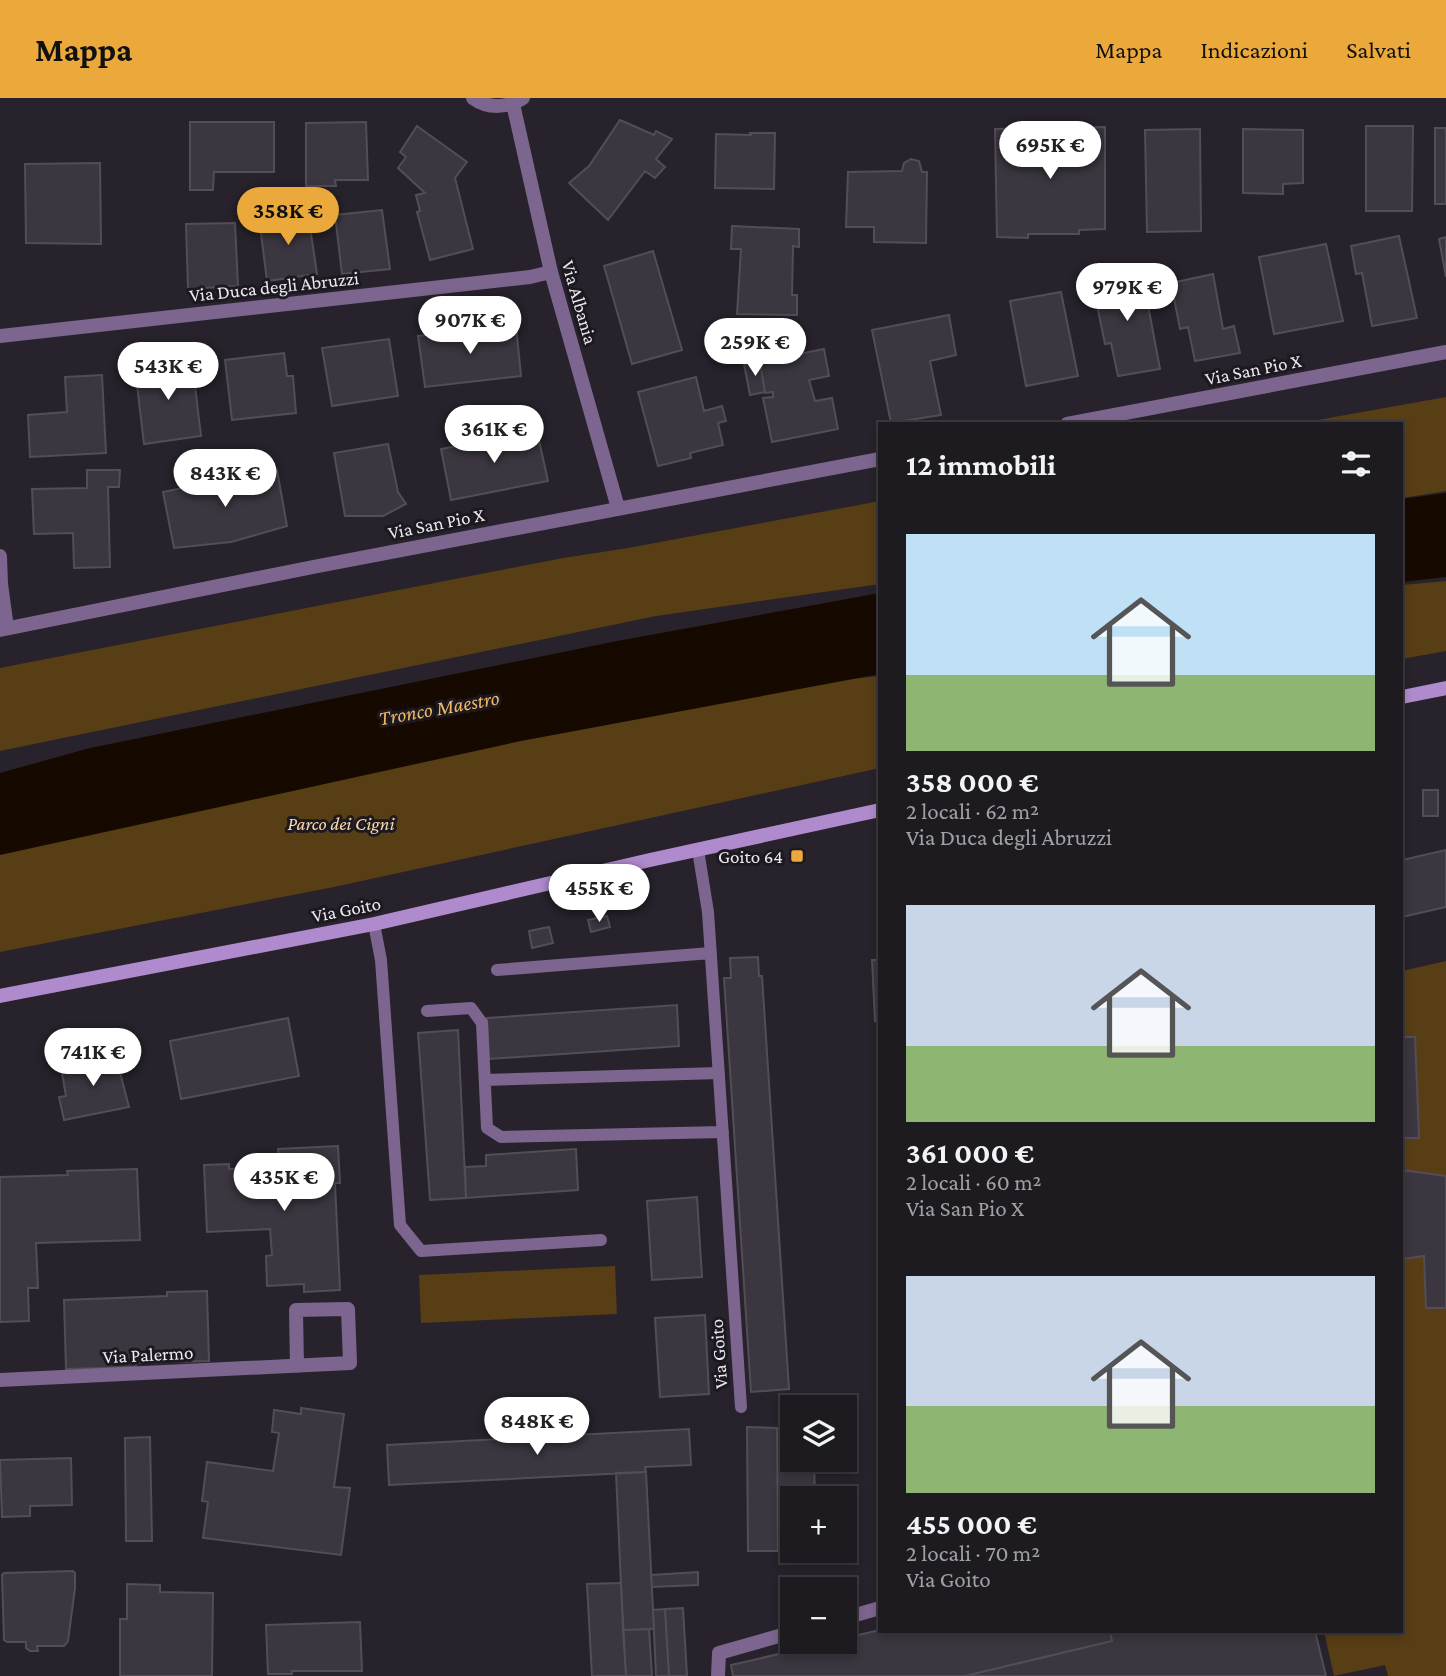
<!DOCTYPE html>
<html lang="it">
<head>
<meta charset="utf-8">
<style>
  body { margin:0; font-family:"Crimson Pro",serif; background:#252329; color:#f1f3f6; height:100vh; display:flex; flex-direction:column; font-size:26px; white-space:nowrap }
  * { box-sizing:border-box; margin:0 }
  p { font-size:23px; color:#a0a1a5 }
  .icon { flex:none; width:38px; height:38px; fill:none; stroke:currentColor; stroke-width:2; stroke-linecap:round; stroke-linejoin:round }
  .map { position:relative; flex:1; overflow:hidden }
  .side { position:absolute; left:878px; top:324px; width:525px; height:1211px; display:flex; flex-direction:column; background:#1d1a20; border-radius:0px; box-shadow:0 4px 10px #0003,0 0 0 2px #3b383e }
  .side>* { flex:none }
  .controls { position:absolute; left:780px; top:1297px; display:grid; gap:14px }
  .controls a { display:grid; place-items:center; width:77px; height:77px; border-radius:0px; background:#1d1a20; box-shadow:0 4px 10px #0003,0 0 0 2px #3b383e; font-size:35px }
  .price { position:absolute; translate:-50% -60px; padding:0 16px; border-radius:24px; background:#fff; color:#222; font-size:23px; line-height:46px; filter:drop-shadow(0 2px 4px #0008) }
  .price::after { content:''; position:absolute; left:50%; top:42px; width:21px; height:16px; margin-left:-10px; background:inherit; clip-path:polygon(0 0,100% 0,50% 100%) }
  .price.selected { background:#eca93b; color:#111 }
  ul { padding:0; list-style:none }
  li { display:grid; align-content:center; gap:14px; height:371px; padding:0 28px }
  li span { display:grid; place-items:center; height:217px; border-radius:0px; color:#555 }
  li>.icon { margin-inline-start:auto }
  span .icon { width:126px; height:126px; fill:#fffc; stroke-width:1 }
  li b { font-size:30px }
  h2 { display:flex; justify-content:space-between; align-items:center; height:84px; padding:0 28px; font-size:30px }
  header { display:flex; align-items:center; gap:42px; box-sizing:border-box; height:98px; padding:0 35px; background:#eca93b; color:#111 }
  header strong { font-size:33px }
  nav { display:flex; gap:38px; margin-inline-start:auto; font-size:24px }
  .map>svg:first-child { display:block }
  .green { fill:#583e15 }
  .water { fill:#160a00 }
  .building { fill:#3b363f; stroke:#534d57; stroke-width:2 }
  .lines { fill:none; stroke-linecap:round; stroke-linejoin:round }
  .lane { stroke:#7c658e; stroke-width:12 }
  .street { stroke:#7c658e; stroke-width:14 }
  .secondary { stroke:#af8acc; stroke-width:14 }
  .poi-dot { fill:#eca93b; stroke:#1d1921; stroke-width:2.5 }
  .labels { text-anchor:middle; stroke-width:6; stroke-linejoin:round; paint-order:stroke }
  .street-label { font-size:19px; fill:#ece9ef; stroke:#1d1921 }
  .park-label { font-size:19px; font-style:italic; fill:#fddaaa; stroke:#1d1921 }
  .poi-label { font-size:19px; fill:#ece9ef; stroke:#1d1921; text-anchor:end }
  .water-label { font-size:21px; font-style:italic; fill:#f2b965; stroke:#1d1921 }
</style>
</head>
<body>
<header>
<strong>Mappa</strong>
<nav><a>Mappa</a><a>Indicazioni</a><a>Salvati</a></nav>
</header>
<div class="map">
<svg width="1446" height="1578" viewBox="0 0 1446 1578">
  <rect width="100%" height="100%" fill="#27222b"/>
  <path class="green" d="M1446,299v94l-44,7v-74l-101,-1z
    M880,403v83l-224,32 -656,135v-83l563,-110 65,-10z
    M1446,483v70l-44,8v-74z
    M880,578v92l-546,119 -334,65v-100l671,-156z
    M1446,863v715h-58l-3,-11 -51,11 -10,-45h78v-660z
    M615,1168l2,48 -196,9 -2,-48z"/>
  <path class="water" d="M1446,395v84l-44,5v-83z
    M880,495v81l-359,67 -521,114v-82l90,-25 527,-107z"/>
  <path class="building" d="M620,22l34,15 2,-4 16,8 -16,20 9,8 -10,11 -10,-7 -37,49 -39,-37 20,-17z
    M190,24h84v50h-60l-1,18h-23z
    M366,24l2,58h-33l1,6h-30v-63z
    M417,28l50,36 -12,16 18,71 -43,11 -13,-48 3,-1 -4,-16 9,-2 -27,-25 8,-11 -6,-5z
    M1366,28h47l-1,85h-46z
    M1105,29v102l-26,1v4h-51v4l-31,-1 -2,-108z
    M1435,30h11v76h-11z
    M1200,31l1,102 -54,1 -2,-102z
    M1243,31l60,1v53l-20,1v10l-40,-1z
    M750,35h25l-1,56 -59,-1 1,-54 35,1z
    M911,61l8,2 3,11h5l-1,71 -52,-1v-15h-28l2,-55 54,-1 2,-8z
    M100,65l1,81 -75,-1 -1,-79z
    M382,112l8,59 -48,5 -7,-59z
    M308,115l9,61 -50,7 -8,-63z
    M235,125l3,63 -50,3 -2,-65z
    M732,128l67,3v18l-6,-1 -1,49h5v20l-60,-1 4,-65h-10z
    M1399,138l18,82 -45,8 -10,-53 -6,1 -5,-28z
    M1446,139v40l-7,-38z
    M1326,146l17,77 -69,13 -15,-77z
    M653,153l29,99 -50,14 -28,-98z
    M1142,175l18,96 -42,7 -7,-33 -6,1 -13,-63z
    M1213,176l10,55 11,-3 6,27 -45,8 -7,-34 -8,2 -9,-46z
    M1061,194l17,84 -52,10 -16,-85z
    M949,217l7,40 -26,6 11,54 -50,8 -19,-93z
    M516,227l5,51 -96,11 -7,-51z
    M389,241l9,57 -66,10 -10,-58z
    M824,251l5,27 -20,4 6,21 17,-3 6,31 -66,13 -9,-44 10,-1v-5l-8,1 -5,-31z
    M284,255l3,23h6l3,37 -64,7 -7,-60z
    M192,263l9,75 -57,8 -9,-76z
    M760,264l5,30 -15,3 -6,-31z
    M102,277l4,78 -76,4 -2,-42 39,-3 -2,-35z
    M696,279l8,34 18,-5 4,15 -8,2 5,22 -33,8 1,5 -33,8 -20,-74z
    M537,333l11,50 -97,19 -10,-51z
    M388,346l10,48 8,12 -23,12h-38l-11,-63z
    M87,372h33l-1,17h-11l2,80 -36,1 -1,-35 -39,1 -2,-45 55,-1z
    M277,372l10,56 -56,16 -57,6 -11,-56 29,-6v-4l30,-9 23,-2 2,5z
    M1423,692h15v26h-15z
    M1446,752v57l-44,10v-57z
    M607,818l3,11 -19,5 -3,-12z
    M549,829l4,16 -21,5 -3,-17z
    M758,859l1,19h3l27,413 -38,3 -27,-414h7l-1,-20z
    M872,862h8v61h-5z
    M677,907l2,41 -190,13 -2,-41z
    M288,920l11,58 -118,23 -11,-58z
    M458,932l8,168 -36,2 -12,-167z
    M1402,939h13l4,101h-17z
    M115,955l14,54 -65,13 -5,-23 7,-1 -5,-29z
    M338,1048l2,37h-5l5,107 -36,2v-8l-37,2 -1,-30 6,-1 -2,-26 -63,3 -3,-67 25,-1v5l50,-2 -1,-18z
    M576,1051l2,41 -112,8 -1,-31 21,-1v-11z
    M137,1071l3,71 -104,3 2,45h-10l1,33 -29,1v-145l68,-2 -1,-4z
    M1402,1072l44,6v132h-20l-2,-52 -22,3z
    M697,1099l5,80 -50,3 -5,-79z
    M207,1193l2,70 -73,2v4l-70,2 -2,-69 103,-4v-4z
    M705,1217l4,79 -49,3 -5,-79z
    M301,1310l43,6 -10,73 16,1 -9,67 -138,-17 5,-36 -6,-1 5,-39 66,9 6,-38 -7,-1 2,-22 27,4z
    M747,1329l30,1 1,123h-30z
    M777,1330h16v32h21l1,38h-22v52h-15z
    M689,1331l2,36 -46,2 1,5 -257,13 -2,-40z
    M150,1339l2,104h-26l-1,-103z
    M71,1360l1,47 -42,1v10l-28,1 -2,-57z
    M646,1374l8,157 -31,1 -7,-157z
    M73,1473l2,2v15l-7,53 -4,5h-27l1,5h-8l-4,-3v-6h-19l-3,-2 -2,-65 2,-2z
    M698,1474v13l-46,2 -1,-12z
    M621,1485l5,93h-34l-5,-92z
    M127,1486l33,1v7l53,1 -1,83h-92v-57h7z
    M683,1510l4,68h-18l-4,-67z
    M665,1511l4,67h-13l-3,-66z
    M360,1524l2,49h-70v3h-24l-2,-49z
    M649,1531l3,47h-26l-3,-46z
    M880,1532l230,1 2,10 -147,35h-232l-2,-11 100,-23h14v-4z
    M1110,1533h205l11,45h-361l147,-35z"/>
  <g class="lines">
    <path class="lane" d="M698,752l10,62 33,495
      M374,826l7,36 19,265 21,26 180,-11
      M497,872l214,-17
      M427,913l44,-3 11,15 5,105 14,9 222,-5
      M485,982l234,-7"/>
    <path class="street" d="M473,0c15,11 35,10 50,0
      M513,6l38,168 67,236
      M0,238l530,-59 21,-5
      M1067,326l379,-72
      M0,458l1,28 6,44
      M0,532l313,-63 567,-108
      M0,1282l350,-17 -2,-54 -52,1 1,56
      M845,1520l35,-10
      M718,1578l1,-23 74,-21"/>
    <path class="secondary" d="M1402,599l44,-9
      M0,898l374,-72 276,-64 230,-50"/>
  </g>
  <rect class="poi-dot" x="790" y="751" width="14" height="14" rx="3.5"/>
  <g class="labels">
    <g class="street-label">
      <text transform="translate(274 188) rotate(-6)" y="7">Via Duca degli Abruzzi</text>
      <text transform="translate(580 204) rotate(74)" y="7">Via Albania</text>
      <text transform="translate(1253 271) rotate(-11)" y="7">Via San Pio X</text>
      <text transform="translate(436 425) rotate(-11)" y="7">Via San Pio X</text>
      <text transform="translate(346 811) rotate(-11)" y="7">Via Goito</text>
      <text transform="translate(148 1256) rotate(-3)" y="7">Via Palermo</text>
      <text transform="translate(718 1256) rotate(-94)" y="7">Via Goito</text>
    </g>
    <g class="park-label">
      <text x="341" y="732">Parco dei Cigni</text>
    </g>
    <g class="poi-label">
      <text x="783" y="765">Goito 64</text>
    </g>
    <g class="water-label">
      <text transform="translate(439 610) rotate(-10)" y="7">Tronco Maestro</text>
    </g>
  </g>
</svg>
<div class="controls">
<a><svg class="icon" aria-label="layers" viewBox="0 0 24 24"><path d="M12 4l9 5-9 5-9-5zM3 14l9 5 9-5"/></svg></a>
<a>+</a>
<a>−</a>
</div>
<b class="price" style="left:1050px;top:83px">695K €</b>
<b class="price selected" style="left:288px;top:149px">358K €</b>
<b class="price" style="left:1127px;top:225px">979K €</b>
<b class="price" style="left:470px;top:258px">907K €</b>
<b class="price" style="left:755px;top:280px">259K €</b>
<b class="price" style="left:168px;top:304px">543K €</b>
<b class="price" style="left:494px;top:367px">361K €</b>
<b class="price" style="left:225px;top:411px">843K €</b>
<b class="price" style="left:599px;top:826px">455K €</b>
<b class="price" style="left:93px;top:990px">741K €</b>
<b class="price" style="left:284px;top:1115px">435K €</b>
<b class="price" style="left:537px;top:1359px">848K €</b>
<section class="side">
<h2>12 immobili<svg class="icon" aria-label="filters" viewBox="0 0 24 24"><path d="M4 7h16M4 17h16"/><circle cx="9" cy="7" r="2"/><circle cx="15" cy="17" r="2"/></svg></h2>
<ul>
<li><span style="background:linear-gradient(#bfe0f5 65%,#8fb573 0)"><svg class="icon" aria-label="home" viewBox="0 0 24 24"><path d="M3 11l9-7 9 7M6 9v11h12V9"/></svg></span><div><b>358 000 €</b><p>2 locali · 62 m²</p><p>Via Duca degli Abruzzi</p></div></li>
<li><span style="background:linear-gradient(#c9d6e8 65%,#8fb573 0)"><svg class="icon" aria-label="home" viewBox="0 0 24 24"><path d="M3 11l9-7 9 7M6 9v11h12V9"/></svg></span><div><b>361 000 €</b><p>2 locali · 60 m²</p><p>Via San Pio X</p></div></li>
<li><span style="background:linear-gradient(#c9d6e8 60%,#8fb573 0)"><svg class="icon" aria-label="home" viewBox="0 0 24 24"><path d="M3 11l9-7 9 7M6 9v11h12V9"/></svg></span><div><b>455 000 €</b><p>2 locali · 70 m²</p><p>Via Goito</p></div></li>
</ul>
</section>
</div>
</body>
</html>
